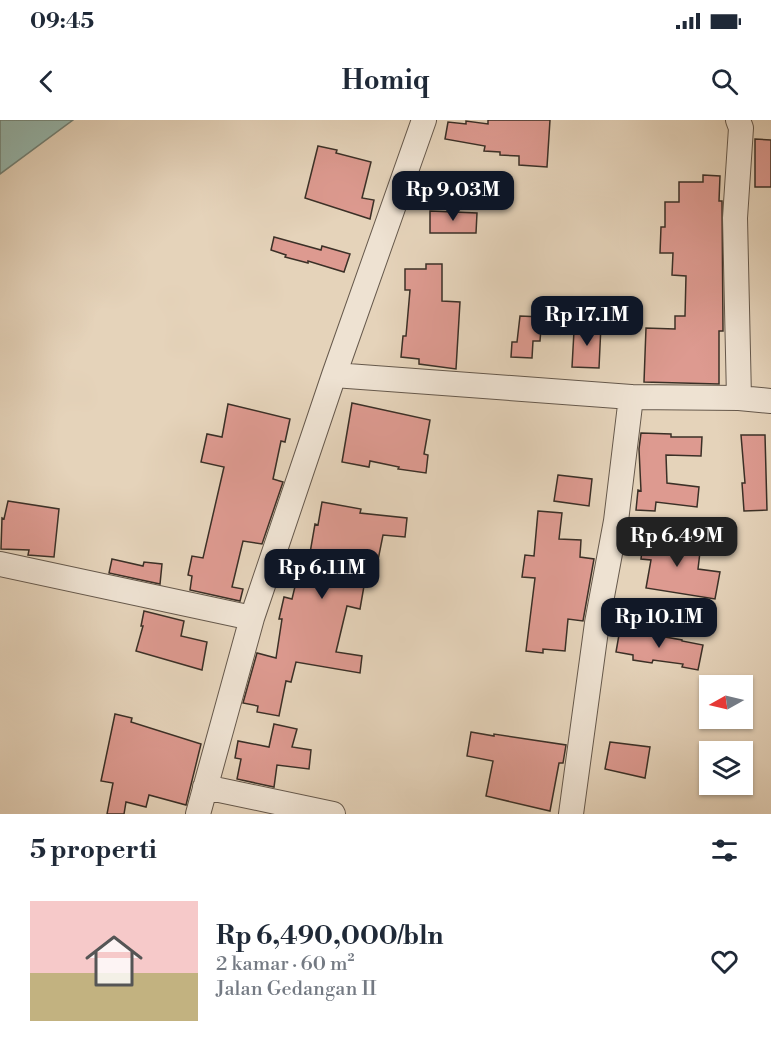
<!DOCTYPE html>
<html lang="id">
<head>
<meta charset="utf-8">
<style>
  body { margin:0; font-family:"Libre Bodoni",serif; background:#f6f6f7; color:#1f2937; height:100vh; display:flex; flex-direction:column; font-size:22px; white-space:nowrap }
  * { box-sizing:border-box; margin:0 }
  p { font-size:20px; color:#747a83 }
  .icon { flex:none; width:33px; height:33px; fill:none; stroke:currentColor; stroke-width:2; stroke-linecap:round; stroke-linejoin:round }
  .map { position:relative; height:694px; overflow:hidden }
  .details { display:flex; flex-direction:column; background:#fff; flex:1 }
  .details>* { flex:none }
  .needle { width:39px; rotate:262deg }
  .controls { position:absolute; left:699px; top:555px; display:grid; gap:12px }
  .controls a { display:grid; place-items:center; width:54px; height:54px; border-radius:0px; background:#fff; box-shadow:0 2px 4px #0004; font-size:30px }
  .price { position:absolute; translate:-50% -51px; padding:0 14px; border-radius:12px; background:#111827; color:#fff; font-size:20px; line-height:39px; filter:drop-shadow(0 2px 3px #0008) }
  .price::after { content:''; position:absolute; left:50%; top:36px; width:18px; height:14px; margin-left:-9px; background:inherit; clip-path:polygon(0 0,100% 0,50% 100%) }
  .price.selected { background:#222; color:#fff }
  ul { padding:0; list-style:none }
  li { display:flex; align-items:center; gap:18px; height:150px; padding:0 30px }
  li+li { border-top:2px solid #e0e1e3 }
  li span { display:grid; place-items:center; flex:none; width:168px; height:120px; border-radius:0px; color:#555 }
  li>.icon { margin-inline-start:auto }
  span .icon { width:72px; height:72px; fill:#fffc; stroke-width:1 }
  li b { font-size:26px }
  h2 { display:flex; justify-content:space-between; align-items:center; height:72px; padding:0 30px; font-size:26px }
  .status { display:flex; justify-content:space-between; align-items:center; height:42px; padding:0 30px; background:#fff; direction:ltr }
  .status svg { height:16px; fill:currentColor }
  header { display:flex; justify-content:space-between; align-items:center; height:78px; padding:0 30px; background:#fff; font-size:27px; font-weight:800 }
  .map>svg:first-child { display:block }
  .water { fill:#96b8ae; stroke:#728278; stroke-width:1.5 }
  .building { fill:#dd9a90; stroke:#3b3027; stroke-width:1.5 }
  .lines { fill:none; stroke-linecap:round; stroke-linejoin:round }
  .minor-casing { stroke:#66594c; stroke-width:26 }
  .minor { stroke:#eee2d2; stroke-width:24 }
</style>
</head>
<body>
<div class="status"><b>09:45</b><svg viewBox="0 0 49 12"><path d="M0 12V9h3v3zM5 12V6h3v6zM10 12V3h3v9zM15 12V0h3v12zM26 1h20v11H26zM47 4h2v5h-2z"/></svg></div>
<header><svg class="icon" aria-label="back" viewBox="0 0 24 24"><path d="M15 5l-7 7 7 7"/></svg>Homiq<svg class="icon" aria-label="search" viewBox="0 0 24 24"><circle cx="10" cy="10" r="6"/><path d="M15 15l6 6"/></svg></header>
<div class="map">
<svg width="771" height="694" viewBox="0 0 771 694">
  <rect width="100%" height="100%" fill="#e5d3ba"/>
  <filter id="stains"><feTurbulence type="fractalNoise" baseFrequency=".00333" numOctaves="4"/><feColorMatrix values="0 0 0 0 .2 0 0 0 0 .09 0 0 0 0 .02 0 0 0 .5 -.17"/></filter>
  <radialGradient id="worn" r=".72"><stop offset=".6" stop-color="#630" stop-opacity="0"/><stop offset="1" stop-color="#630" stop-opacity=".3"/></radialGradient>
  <path class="water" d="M0,0h73l-73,54z"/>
  <path class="building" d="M488,0h62l-3,47 -28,-2v-9l-19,-1v-3l-16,-1 1,-5 -40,-7 3,-17 18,2v-3l22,3z
    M755,19l16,1v47h-16z
    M318,26l19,4 -1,3 35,9 -9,36 12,2 -4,19 -65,-21z
    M703,55l17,1 -1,25h3l1,130h-4v53l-75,-2 2,-54 29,1v-13h10l1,-40 -14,-1 1,-22h-13l1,-26h4v-25h14v-20h24z
    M430,91l47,2 -1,20h-46z
    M274,117l47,13 1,-4 28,8 -6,18 -36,-11v2l-23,-6 1,-2 -15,-5z
    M426,144h16v37l18,1 -4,67 -37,-5v-5l-18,-2 2,-21h3l4,-46h-5v-21h21z
    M520,196l22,1 -2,24h-7l-1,17 -21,-1 1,-15h5z
    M601,205l-2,43 -27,-1 2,-36h2v-5z
    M352,283l78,17 -6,34 4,1 -2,18 -28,-4 1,-2 -29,-6 -1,6 -27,-5z
    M228,284l62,15 -5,23 -4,-1 -8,38 10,3 -21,62 -19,-3 -11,46 11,2 -3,12 -50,-11 2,-14 -4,-1 4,-19 11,2 21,-91 -23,-5 6,-28 15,3z
    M641,313l30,1v3h31l-1,19 -35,-1 1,28 32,4 -2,20 -41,-5 -1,9 -19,-1 2,-20 3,1 -2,-42z
    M741,315h24l2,75 -23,1 -2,-28h3z
    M558,355l34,4 -3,27 -35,-5z
    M8,381l51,8 -5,48 -26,-2 1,-5 -28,-1 1,-31 2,1z
    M322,382l39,7 -1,4 47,5 -2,19 -22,-2 -6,30 -9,-2 -8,46 -13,-3 -11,46 26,4 -2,17 -64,-11 -5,20 -5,-1 -7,35 -22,-4 1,-6 -15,-3 14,-50 19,5 6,-39h-3l5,-22 8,2 8,-33 -2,-1 3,-14 9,2 5,-29 3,1z
    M538,391l24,2 -3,26 22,1 -1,17 14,2 -11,62 -15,-2 -3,32 -22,-2v4l-17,-2 9,-73 -13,-1 3,-22 9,1z
    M644,414l41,5 -2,11 17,2 -2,17 22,3 -5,27 -69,-11 5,-28 -10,-1z
    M112,439l31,7 1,-4 18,2 -2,20 -51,-11z
    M144,491l40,10 -3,15 26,6 -5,28 -66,-19 7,-25h-2z
    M620,509l62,11v1l21,4 -5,25 -16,-3 1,-3 -30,-4 -1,3 -19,-3v-5l-17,-3z
    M115,594l17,4 -1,4 70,22 -15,61 -37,-10 -3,12 -20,-5 -2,12h-17l6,-31 -12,-2z
    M274,604l23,5 -5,18 19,3 -2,19 -32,-4 -3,22 -37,-8 4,-20 -6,-1 3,-17 31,6z
    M471,612l23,4v-2l72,11 -3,18h-4l-9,48 -64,-15 7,-35 -26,-5z
    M610,622l40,5 -5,31 -40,-9z"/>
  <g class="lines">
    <g class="minor-casing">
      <path id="minor" d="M738,0l3,8 -6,90 4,180
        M334,255l297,22 108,1 32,3
        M0,444l252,54
        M205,667l128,27
        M198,694l54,-196 82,-243 90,-255
        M571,694l26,-191 19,-102 15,-124"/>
    </g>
    <use href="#minor" class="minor"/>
  </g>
  <rect width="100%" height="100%" filter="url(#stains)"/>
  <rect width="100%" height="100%" fill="url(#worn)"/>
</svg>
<div class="controls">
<a><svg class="needle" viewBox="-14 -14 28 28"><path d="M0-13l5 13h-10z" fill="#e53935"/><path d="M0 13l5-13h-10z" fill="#747a83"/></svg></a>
<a><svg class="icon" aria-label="layers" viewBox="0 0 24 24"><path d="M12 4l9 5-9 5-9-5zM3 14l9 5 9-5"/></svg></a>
</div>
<b class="price" style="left:453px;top:102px">Rp 9.03M</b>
<b class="price" style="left:587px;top:227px">Rp 17.1M</b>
<b class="price selected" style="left:677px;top:448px">Rp 6.49M</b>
<b class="price" style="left:322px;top:480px">Rp 6.11M</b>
<b class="price" style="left:659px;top:529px">Rp 10.1M</b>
</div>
<section class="details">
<h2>5 properti<svg class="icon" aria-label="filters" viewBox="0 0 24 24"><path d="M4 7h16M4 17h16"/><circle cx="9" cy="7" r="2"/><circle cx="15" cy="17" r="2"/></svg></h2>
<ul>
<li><span style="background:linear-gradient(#f6c9c9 60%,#c2b280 0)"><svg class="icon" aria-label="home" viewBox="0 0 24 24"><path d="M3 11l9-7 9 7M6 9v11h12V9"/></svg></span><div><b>Rp 6,490,000/bln</b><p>2 kamar · 60 m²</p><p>Jalan Gedangan II</p></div><svg class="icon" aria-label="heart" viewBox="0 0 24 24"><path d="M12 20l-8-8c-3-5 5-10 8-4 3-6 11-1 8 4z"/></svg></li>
</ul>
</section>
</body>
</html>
